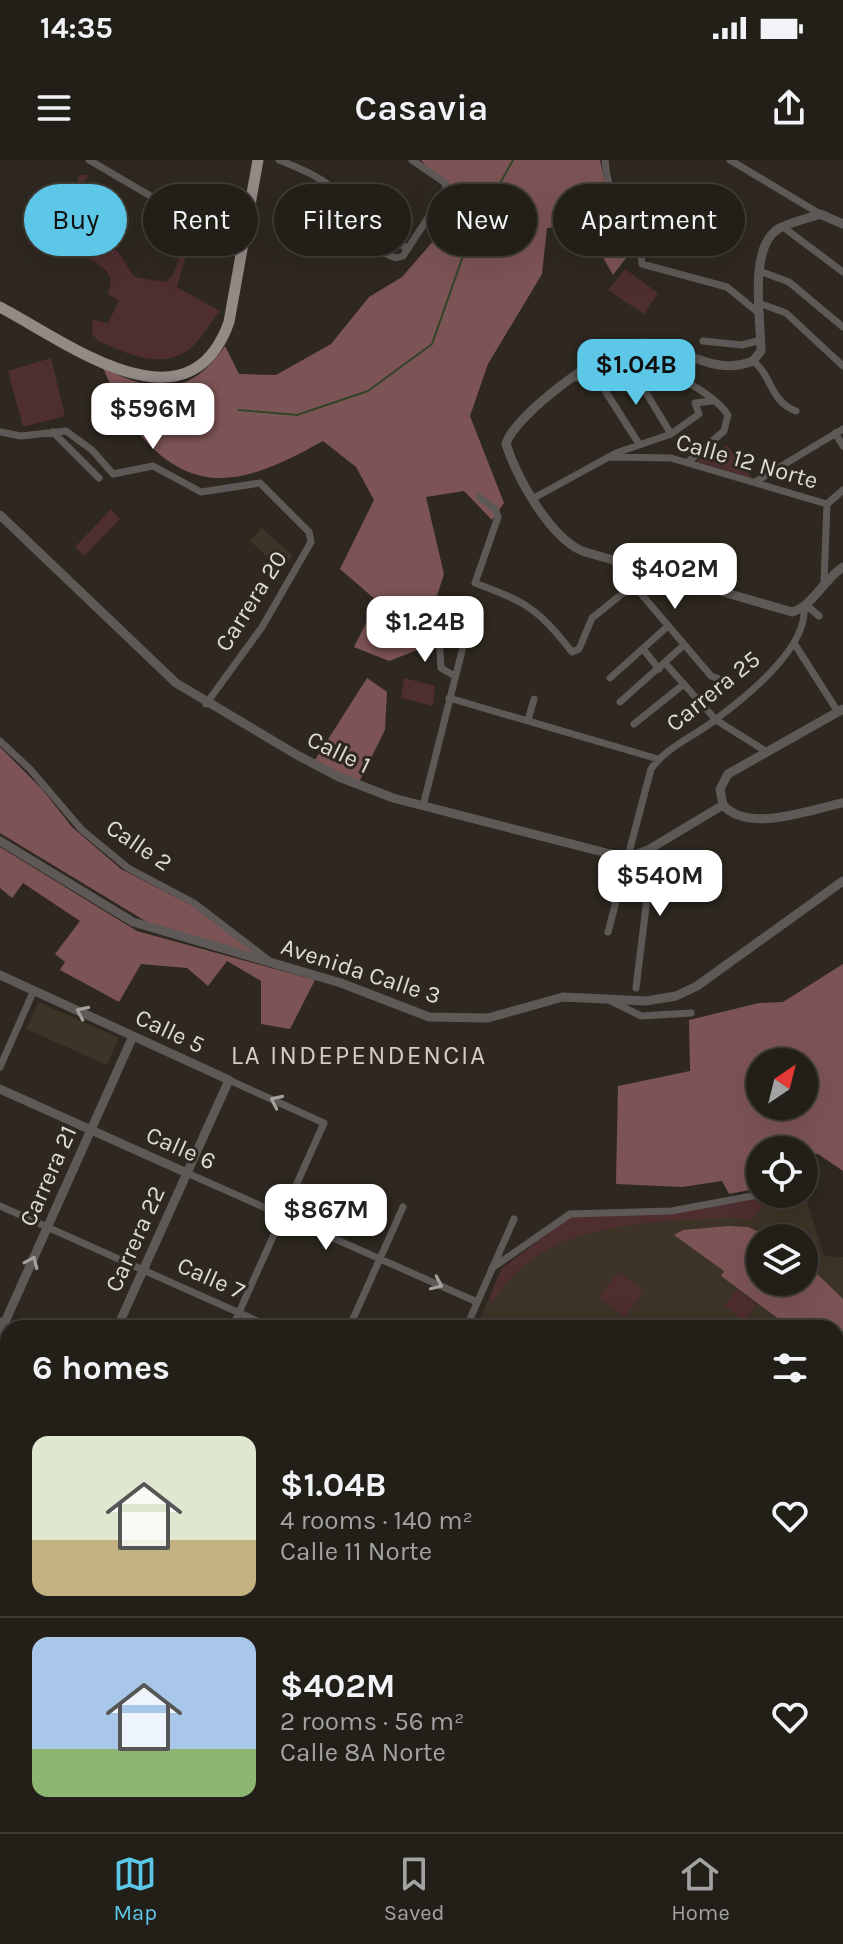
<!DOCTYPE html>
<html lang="en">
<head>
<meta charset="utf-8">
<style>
  body { margin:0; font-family:Karla,sans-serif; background:#2e2b25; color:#f1f3f6; height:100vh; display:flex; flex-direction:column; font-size:30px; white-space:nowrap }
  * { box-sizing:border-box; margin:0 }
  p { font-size:26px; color:#a2a2a2 }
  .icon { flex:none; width:44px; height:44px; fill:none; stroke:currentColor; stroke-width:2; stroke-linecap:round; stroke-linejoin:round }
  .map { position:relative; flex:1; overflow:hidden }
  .sheet { position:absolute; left:0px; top:1160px; width:844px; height:512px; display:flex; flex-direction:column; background:#221e18; border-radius:24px 24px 0 0; box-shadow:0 8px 32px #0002,0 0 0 2px #3f3c37 }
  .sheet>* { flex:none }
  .hud { position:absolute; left:24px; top:24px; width:796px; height:72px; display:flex; gap:16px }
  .needle { width:52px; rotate:35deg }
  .fabs { position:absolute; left:746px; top:888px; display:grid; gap:16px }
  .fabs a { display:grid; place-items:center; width:72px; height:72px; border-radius:50%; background:#221e18; box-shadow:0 8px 32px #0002,0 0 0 2px #3f3c37; font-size:40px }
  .price { position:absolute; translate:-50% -68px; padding:0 18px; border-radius:16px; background:#fff; color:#222; font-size:26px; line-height:52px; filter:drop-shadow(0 2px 4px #0008) }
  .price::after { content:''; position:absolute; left:50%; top:48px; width:24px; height:18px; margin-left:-12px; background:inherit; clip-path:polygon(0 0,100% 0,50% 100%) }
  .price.on { background:#5dc7e8; color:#111 }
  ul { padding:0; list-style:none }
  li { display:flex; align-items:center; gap:24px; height:200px; padding:0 32px }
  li+li { border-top:2px solid #3f3c37 }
  li span { display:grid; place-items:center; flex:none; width:224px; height:160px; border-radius:16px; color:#555 }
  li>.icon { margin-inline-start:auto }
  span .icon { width:96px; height:96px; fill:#fffc; stroke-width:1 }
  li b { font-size:34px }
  h2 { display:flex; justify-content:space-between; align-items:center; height:96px; padding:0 32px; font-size:34px }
  .tag { padding:0 28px; border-radius:36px; background:#221e18; box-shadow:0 8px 32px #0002,0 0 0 2px #3f3c37; font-size:28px; line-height:72px }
  .tag.on { background:#5dc7e8; color:#111 }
  .status { display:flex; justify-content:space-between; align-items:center; height:56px; padding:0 40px; background:#221e18; direction:ltr }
  .status svg { height:22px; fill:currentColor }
  header { display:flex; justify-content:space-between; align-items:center; height:104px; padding:0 32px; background:#221e18; font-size:36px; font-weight:600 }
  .menu { display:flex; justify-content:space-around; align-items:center; height:112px; border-top:2px solid #3f3c37; background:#221e18; font-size:22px; color:#a2a2a2 }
  .menu a { display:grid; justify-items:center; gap:4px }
  .menu .on { color:#5dc7e8 }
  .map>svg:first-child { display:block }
  .built { fill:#3d3427; fill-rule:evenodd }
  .green { fill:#4f2e30 }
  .forest { fill:#7d5456; fill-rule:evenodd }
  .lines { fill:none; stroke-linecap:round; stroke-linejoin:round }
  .stream { stroke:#324425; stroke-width:2 }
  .minor { stroke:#5e5957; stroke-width:7 }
  .tertiary { stroke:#5e5957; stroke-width:9 }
  .primary { stroke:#938985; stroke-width:11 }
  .oneway { stroke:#a4a09c }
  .labels { text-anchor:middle; stroke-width:6; stroke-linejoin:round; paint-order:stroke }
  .street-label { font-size:24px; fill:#dedad5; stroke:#2e2820 }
  .neighbourhood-label { font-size:26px; letter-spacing:2px; fill:#d4cdc3; stroke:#2e2820 }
</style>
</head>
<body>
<div class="status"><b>14:35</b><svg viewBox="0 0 49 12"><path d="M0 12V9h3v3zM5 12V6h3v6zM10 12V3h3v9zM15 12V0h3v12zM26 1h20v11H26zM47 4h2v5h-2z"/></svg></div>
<header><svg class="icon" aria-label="menu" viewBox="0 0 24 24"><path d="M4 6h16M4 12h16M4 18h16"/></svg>Casavia<svg class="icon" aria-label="share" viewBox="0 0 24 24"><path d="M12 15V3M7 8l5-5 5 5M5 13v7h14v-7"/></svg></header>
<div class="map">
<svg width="843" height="1672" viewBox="0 0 843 1672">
  <rect width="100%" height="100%" fill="#2e2820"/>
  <path class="built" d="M262,368l31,28 -12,14 -31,-29z
    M38,842l81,36 -12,27 -81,-36z
    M804,1031l20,65 19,1v575h-230v-8h223v-496h-360l26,-60 69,-51 95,-3 113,-20h25zM760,1078h44v44h-44z"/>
  <path class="green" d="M79,15h10l-17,26 2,15 45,37 15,24 32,5 8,-9 6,-18 -8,-14 3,-3 14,8 -12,41 43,24c-9,10 -14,21 -23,31 -31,32 -66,13 -99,-1l-6,-7 1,-14 15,3 11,-22 -11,-7 3,-15c-10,-24 -48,-25 -54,-44 -3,-8 0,-19 0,-26l-16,-9 2,-5 33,-7z
    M625,109l33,24 -14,21 -36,-24z
    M51,198l14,58 -42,11 -15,-56z
    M727,285l25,33 -56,-17z
    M111,349l9,10 -36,37 -9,-9z
    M404,518l31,8 -2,20 -32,-8z
    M769,1036l-17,24c-22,-4 -46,-1 -68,0 -70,4 -154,15 -192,83l-4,-2 14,-33 69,-51 95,-3z
    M618,1112l26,19 -19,26 -26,-19z
    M737,1130l19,14 -9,13 11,11h-27l8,-12 -14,-10z"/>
  <path class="forest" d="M421,0h179l9,40 21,20 3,29 -20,26 -29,-51 -37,4 -5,46 -54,90 -18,52 34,87 -12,17 -28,-29 -38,6 18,77 -24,75 -31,12 -35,-14 23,-46 -37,-32 34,-69 -18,-33 -33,-26c-74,41 -128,62 -189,-13 -14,-16 -22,-41 -31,-60 52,25 86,30 122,-22l14,28 37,1 55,-31 38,-47 33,-20 60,-69z
    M367,518l20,14 -2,38 -27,54 -45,-21z
    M0,587l42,42 30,38 49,42 70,36 67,50 -111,-33 -147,-89z
    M0,687l137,84 178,49 -25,49 -29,-5v-43l-34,-20 -19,25 -21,-18 -46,-4 -22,38 -59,-32 5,-8 -10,-8 25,-33 -57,-38 -11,15 -12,-10z
    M843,804v207l-25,-17 -14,1v-5h-44v5l-4,2 4,31 -31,6 -7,-13 -40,6 -66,-3 2,-98 72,-15 -1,-51 70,-17 24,-1zM760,902h44v44h-44z
    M728,1066l20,1 24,11h-12v44h44v-21l39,38v67l-7,-5v-33h-45l-70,-52 3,-5 -50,-36 9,-5z"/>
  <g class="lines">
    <path class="stream" d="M239,250l58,5 71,-24 64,-47 37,-105 44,-79"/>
    <path class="minor" d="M89,0l135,79 16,18
      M279,0c22,9 49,19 64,39 17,23 22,50 53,59l7,-2 44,-67 -3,-7 -32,-22
      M605,0c2,23 8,49 31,59
      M730,0l90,54
      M635,38l7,66 85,23 33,27
      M363,58l45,31
      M783,67l60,45
      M220,76h13l11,-8
      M759,111l30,11 54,45
      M759,143l27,10 57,53
      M703,181l39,4 19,-5
      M753,201c19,14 17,41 43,50
      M628,203l43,71
      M575,218h22l42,-17c28,11 71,28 89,54l-4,16 -36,31
      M597,218l42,66
      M0,272l21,4 45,-5 26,19 21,24 40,-8 48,26 59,-9 49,49 2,10 -49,85 -56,77
      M53,272l46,46
      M835,273l8,13
      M608,297l63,1 156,46
      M755,322l88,-53
      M479,337l16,12 3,8 -23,66c53,20 62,25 97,69l7,-3 13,-31 40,-32
      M534,338l82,-45 55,-19 28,-20 -4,-11 17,-2
      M827,344l16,-14
      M614,402l97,114 8,3
      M824,422l3,-78
      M806,445l13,11
      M434,463l5,11 2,34 12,7
      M794,483l44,69
      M643,489l16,20
      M665,503l51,57 51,32
      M610,518l58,-52
      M449,538l209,61
      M620,542l64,-57
      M528,560l6,-21
      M634,564l50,-40
      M0,581l30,28 52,61 46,38 66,35 77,59
      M423,646l51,-203
      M608,772l43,-163c15,-22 44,-33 64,-49 31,-23 93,-72 89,-113
      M636,828l14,-114 -2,-24
      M611,841l30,15 50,-3
      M0,907l34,-77
      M229,920l95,43 -92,205
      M187,1013l290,129
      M0,1046l273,122
      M492,1108l78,-54 101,-3 92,-17
      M0,1161l15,7
      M349,1168l54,-121
      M466,1168l48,-109
      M0,1394l8,4
      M0,1614l8,4
      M111,1664l16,7
      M244,1665l16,7
      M9,1672l4,-8
      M357,1672l4,-8
      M475,1672l4,-8"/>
    <path class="tertiary" d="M843,64l-23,-10c-13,5 -30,8 -42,15 -30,19 -17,91 -17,122l-8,10c-42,17 -72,-17 -112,-18 -31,0 -127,72 -135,101 11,34 43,92 76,107l210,61c21,-6 32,-33 51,-45
      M0,355l176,168 121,72 42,22 54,21 233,60 22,-8 75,-45
      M723,645l-3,-16 8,-15 115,-65
      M723,645c26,29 87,4 120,-2
      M0,681l133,81 208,61 88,34 59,1 75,-21 83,4 30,-5 21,-10 146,-105
      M0,815l229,105 -112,248
      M0,929l187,84
      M0,1173l133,-297
      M0,1277l8,4
      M0,1430l8,-18
      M0,1498l8,3
      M372,1664l18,8
      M125,1672l4,-8
      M241,1672l4,-8"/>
    <path class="primary" d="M0,147c67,35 188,130 229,15l29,-162
      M535,1664v8
      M597,1672l1,-8"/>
  </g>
  <defs><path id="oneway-chevron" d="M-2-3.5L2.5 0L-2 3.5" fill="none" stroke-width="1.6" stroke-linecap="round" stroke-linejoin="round" transform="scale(2)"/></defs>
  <g class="oneway">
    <use href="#oneway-chevron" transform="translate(82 852) rotate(-155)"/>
    <use href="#oneway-chevron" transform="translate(276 941) rotate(-155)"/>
    <use href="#oneway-chevron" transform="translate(32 1102) rotate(-66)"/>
    <use href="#oneway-chevron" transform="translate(437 1124) rotate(24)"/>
  </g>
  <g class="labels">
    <g class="street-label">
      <text transform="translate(747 301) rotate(16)" y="8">Calle 12 Norte</text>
      <text transform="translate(251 441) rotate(-58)" y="8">Carrera 20</text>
      <text transform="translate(713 531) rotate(-39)" y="8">Carrera 25</text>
      <text transform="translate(339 592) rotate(26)" y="8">Calle 1</text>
      <text transform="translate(139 685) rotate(34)" y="8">Calle 2</text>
      <text transform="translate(361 811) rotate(18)" y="8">Avenida Calle 3</text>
      <text transform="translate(170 871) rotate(25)" y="8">Calle 5</text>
      <text transform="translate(181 988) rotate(24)" y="8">Calle 6</text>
      <text transform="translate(48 1016) rotate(-66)" y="8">Carrera 21</text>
      <text transform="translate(135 1079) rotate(-66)" y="8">Carrera 22</text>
      <text transform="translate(211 1118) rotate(24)" y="8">Calle 7</text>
    </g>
    <g class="neighbourhood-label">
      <text x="359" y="904">LA INDEPENDENCIA</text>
    </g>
  </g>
</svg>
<div class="fabs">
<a><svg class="needle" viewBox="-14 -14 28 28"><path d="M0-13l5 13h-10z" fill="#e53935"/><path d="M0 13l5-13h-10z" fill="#a2a2a2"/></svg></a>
<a><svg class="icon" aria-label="locate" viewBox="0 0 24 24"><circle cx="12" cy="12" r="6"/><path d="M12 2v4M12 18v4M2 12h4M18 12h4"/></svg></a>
<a><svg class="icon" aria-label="layers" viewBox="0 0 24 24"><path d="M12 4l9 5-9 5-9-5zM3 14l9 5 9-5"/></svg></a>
</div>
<b class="price on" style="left:636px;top:247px">$1.04B</b>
<b class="price" style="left:153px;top:291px">$596M</b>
<b class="price" style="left:675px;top:451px">$402M</b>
<b class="price" style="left:425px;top:504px">$1.24B</b>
<b class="price" style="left:660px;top:758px">$540M</b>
<b class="price" style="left:326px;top:1092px">$867M</b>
<div class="hud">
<a class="tag on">Buy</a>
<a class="tag">Rent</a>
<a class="tag">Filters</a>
<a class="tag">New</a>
<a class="tag">Apartment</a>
</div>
<section class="sheet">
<h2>6 homes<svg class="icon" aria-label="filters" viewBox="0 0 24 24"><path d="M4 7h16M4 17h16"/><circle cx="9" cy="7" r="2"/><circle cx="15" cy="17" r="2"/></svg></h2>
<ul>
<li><span style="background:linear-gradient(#dfe7d0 65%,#c2b280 0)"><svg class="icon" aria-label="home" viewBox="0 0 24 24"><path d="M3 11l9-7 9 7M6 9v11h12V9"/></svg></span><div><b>$1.04B</b><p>4 rooms · 140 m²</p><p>Calle 11 Norte</p></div><svg class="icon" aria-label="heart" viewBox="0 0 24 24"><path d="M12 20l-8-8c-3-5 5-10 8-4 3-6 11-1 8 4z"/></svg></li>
<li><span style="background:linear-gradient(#a9c7e8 70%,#8fb573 0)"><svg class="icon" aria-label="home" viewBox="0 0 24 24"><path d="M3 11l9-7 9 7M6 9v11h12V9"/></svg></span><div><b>$402M</b><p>2 rooms · 56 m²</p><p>Calle 8A Norte</p></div><svg class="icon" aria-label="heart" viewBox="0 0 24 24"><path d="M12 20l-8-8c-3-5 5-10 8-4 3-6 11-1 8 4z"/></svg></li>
</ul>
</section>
</div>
<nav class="menu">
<a class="on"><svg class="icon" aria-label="map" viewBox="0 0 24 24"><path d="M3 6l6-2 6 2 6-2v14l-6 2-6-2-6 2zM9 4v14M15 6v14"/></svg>Map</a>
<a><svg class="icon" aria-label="saved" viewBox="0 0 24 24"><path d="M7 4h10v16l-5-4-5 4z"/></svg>Saved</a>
<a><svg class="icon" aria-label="home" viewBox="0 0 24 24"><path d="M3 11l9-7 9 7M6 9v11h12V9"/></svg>Home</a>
</nav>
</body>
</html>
